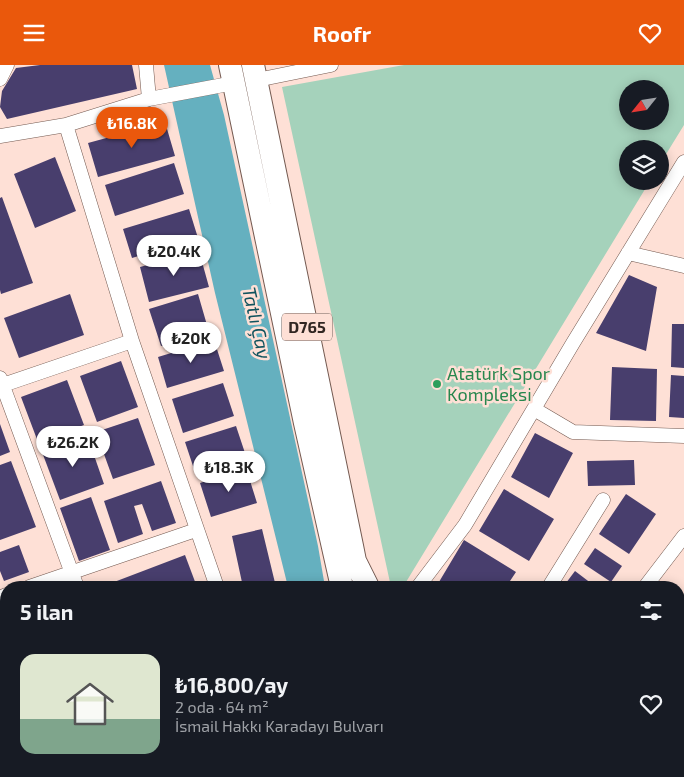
<!DOCTYPE html>
<html lang="tr">
<head>
<meta charset="utf-8">
<style>
  body { margin:0; font-family:"Exo 2",sans-serif; background:#20242c; color:#f1f3f6; height:100vh; display:flex; flex-direction:column; font-size:19px; white-space:nowrap }
  * { box-sizing:border-box; margin:0 }
  p { font-size:16px; color:#9ea1a6 }
  .icon { flex:none; width:28px; height:28px; fill:none; stroke:currentColor; stroke-width:2; stroke-linecap:round; stroke-linejoin:round }
  .map { position:relative; flex:1; overflow:hidden }
  .details { position:absolute; left:0px; top:516px; width:685px; height:196px; display:flex; flex-direction:column; background:#171b24; border-radius:20px 20px 0 0; box-shadow:0 2px 12px #0003 }
  .details>* { flex:none }
  .needle { width:32px; rotate:240deg }
  .controls { position:absolute; left:619px; top:15px; display:grid; gap:10px }
  .controls a { display:grid; place-items:center; width:50px; height:50px; border-radius:50%; background:#171b24; box-shadow:0 2px 12px #0003; font-size:25px }
  .price { position:absolute; translate:-50% -42px; padding:0 11px; border-radius:18px; background:#fff; color:#222; font-size:16px; line-height:32px; filter:drop-shadow(0 1px 2px #0008) }
  .price::after { content:''; position:absolute; left:50%; top:30px; width:15px; height:11px; margin-left:-8px; background:inherit; clip-path:polygon(0 0,100% 0,50% 100%) }
  .price.current { background:#ea580c; color:#fff }
  ul { padding:0; list-style:none }
  li { display:flex; align-items:center; gap:15px; height:125px; padding:0 20px }
  li+li { border-top:1px solid #363941 }
  li span { display:grid; place-items:center; flex:none; width:140px; height:100px; border-radius:15px; color:#555 }
  li>.icon { margin-inline-start:auto }
  span .icon { width:60px; height:60px; fill:#fffc; stroke-width:1 }
  li b { font-size:21px }
  h2 { display:flex; justify-content:space-between; align-items:center; height:60px; padding:0 20px; font-size:21px }
  header { display:flex; justify-content:space-between; align-items:center; height:65px; padding:0 20px; background:#ea580c; color:#fff; font-size:22px; font-weight:700 }
  .map>svg:first-child { display:block }
  .green { fill:#a5d2bb; fill-rule:evenodd }
  .water { fill:#65b0bf }
  .building { fill:#483e6d }
  .lines { fill:none; stroke-linecap:round; stroke-linejoin:round }
  .minor-casing { stroke:#745a51; stroke-width:15 }
  .trunk-casing { stroke:#745a51; stroke-width:24 }
  .minor { stroke:#fff; stroke-width:14 }
  .trunk { stroke:#fff; stroke-width:22 }
  .leisure-dot { fill:#2e9e5b; stroke:#fee0d6; stroke-width:2 }
  .labels { text-anchor:middle; stroke-width:5; stroke-linejoin:round; paint-order:stroke }
  .shield { fill:#fee0d6; stroke:#6e5e58; stroke-width:1 }
  .shield-label { font-size:16px; font-weight:bold; fill:#312622 }
  .leisure-label { font-size:18px; fill:#27864d; stroke:#fee0d6; text-anchor:start }
  .water-label { font-size:19px; font-style:italic; fill:#11535e; stroke:#fee0d6 }
</style>
</head>
<body>
<header><svg class="icon" aria-label="menu" viewBox="0 0 24 24"><path d="M4 6h16M4 12h16M4 18h16"/></svg>Roofr<svg class="icon" aria-label="heart" viewBox="0 0 24 24"><path d="M12 20l-8-8c-3-5 5-10 8-4 3-6 11-1 8 4z"/></svg></header>
<div class="map">
<svg width="684" height="712" viewBox="0 0 684 712">
  <rect width="100%" height="100%" fill="#fee0d6"/>
  <path class="green" d="M404,0h280v60l-24,39v-15h-32v32h22l-247,406h-12l-109,-500zM628,24h32v32h-32z"/>
  <path class="water" d="M164,0h46l14,50 94,431 7,41h-37l-73,-294z
    M283,706h60v6h-60z"/>
  <path class="building" d="M40,0h92l5,24 -130,30 -7,-12 2,-16 14,-23z
    M165,57l10,34 -77,21 -10,-34z
    M55,92l21,54 -41,17 -21,-54z
    M174,98l10,31 -69,22 -10,-31z
    M2,132l31,86 -32,11 -1,-4v-92z
    M189,144l9,29 -66,20 -9,-29z
    M199,186l10,36 -60,15 -9,-35z
    M629,210l28,12 -11,64 -50,-18z
    M70,229l14,41 -65,23 -15,-40z
    M198,229l11,38 -48,14 -12,-37z
    M672,259h12v44l-13,-1z
    M214,275l10,31 -57,17 -9,-31z
    M121,296l17,46 -41,15 -17,-46z
    M612,302l45,2 -1,52 -46,-1z
    M671,310l13,1v42l-15,-1z
    M67,315l17,45 -46,17 -17,-45z
    M223,318l11,33 -51,17 -11,-34z
    M138,353l17,47 -42,14 -17,-47z
    M0,359l10,28 -10,4z
    M236,361l11,33 -51,16 -11,-33z
    M535,368l38,20 -24,45 -38,-21z
    M87,370l17,49 -44,16 -18,-48z
    M634,395l1,25 -47,1 -1,-25z
    M11,396l25,66 -36,13v-75z
    M246,403l11,35 -46,14 -11,-34z
    M161,416l15,42 -24,8 -10,-27 -8,2 9,28 -25,9 -14,-42z
    M504,424l50,30 -25,42 -50,-30z
    M626,429l30,20 -27,40 -30,-20z
    M91,432l19,53 -31,11 -19,-53z
    M262,464l14,58h-33l-11,-51z
    M464,475l52,32 -10,15h-70z
    M19,480l10,27 -25,9 -4,-10v-19z
    M595,483l27,18 -11,16 -27,-18z
    M185,490l12,32h-96z
    M575,506l21,16h-33z
    M5,550l1,55 -6,3v-56z
    M6,614v67l-6,2v-67z
    M6,706h74v1l-17,5h-55z"/>
  <g class="lines">
    <g class="minor-casing">
      <path id="minor" d="M146,0l3,34
        M0,14l7,-14
        M257,15l74,-15
        M66,60l66,216 85,246
        M0,71l66,-11 83,-26 85,-16
        M628,188l56,13
        M0,313l77,209
        M0,321l132,-45
        M534,344l39,23 111,4
        M29,522l167,-57
        M418,522l47,-62 108,-182 111,-181
        M549,522l54,-87
        M645,522l39,-51
        M0,533l6,-3
        M105,712l21,-6
        M268,712v-6"/>
    </g>
    <g class="trunk-casing">
      <path id="trunk" d="M230,0l75,358 37,164
        M253,0l99,481 3,15 13,26
        M375,706v6
        M439,712l2,-6"/>
    </g>
    <use href="#minor" class="minor"/>
    <use href="#trunk" class="trunk"/>
  </g>
  <circle class="leisure-dot" cx="437" cy="319" r="5"/>
  <g class="labels">
    <rect class="shield" x="282" y="248.5" width="50" height="27" rx="4"/>
    <g class="shield-label">
      <text x="307" y="268">D765</text>
    </g>
    <g class="leisure-label">
      <text x="447" y="315">Atatürk Spor<tspan x="447" dy="21">Kompleksi</tspan></text>
    </g>
    <g class="water-label">
      <text transform="translate(257 258) rotate(77)" y="7">Tatlı Çay</text>
    </g>
  </g>
</svg>
<div class="controls">
<a><svg class="needle" viewBox="-14 -14 28 28"><path d="M0-13l5 13h-10z" fill="#e53935"/><path d="M0 13l5-13h-10z" fill="#9ea1a6"/></svg></a>
<a><svg class="icon" aria-label="layers" viewBox="0 0 24 24"><path d="M12 4l9 5-9 5-9-5zM3 14l9 5 9-5"/></svg></a>
</div>
<b class="price current" style="left:132px;top:84px">₺16.8K</b>
<b class="price" style="left:174px;top:212px">₺20.4K</b>
<b class="price" style="left:191px;top:299px">₺20K</b>
<b class="price" style="left:73px;top:403px">₺26.2K</b>
<b class="price" style="left:229px;top:428px">₺18.3K</b>
<section class="details">
<h2>5 ilan<svg class="icon" aria-label="filters" viewBox="0 0 24 24"><path d="M4 7h16M4 17h16"/><circle cx="9" cy="7" r="2"/><circle cx="15" cy="17" r="2"/></svg></h2>
<ul>
<li><span style="background:linear-gradient(#dfe7d0 65%,#7fa58c 0)"><svg class="icon" aria-label="home" viewBox="0 0 24 24"><path d="M3 11l9-7 9 7M6 9v11h12V9"/></svg></span><div><b>₺16,800/ay</b><p>2 oda · 64 m²</p><p>İsmail Hakkı Karadayı Bulvarı</p></div><svg class="icon" aria-label="heart" viewBox="0 0 24 24"><path d="M12 20l-8-8c-3-5 5-10 8-4 3-6 11-1 8 4z"/></svg></li>
</ul>
</section>
</div>
</body>
</html>
